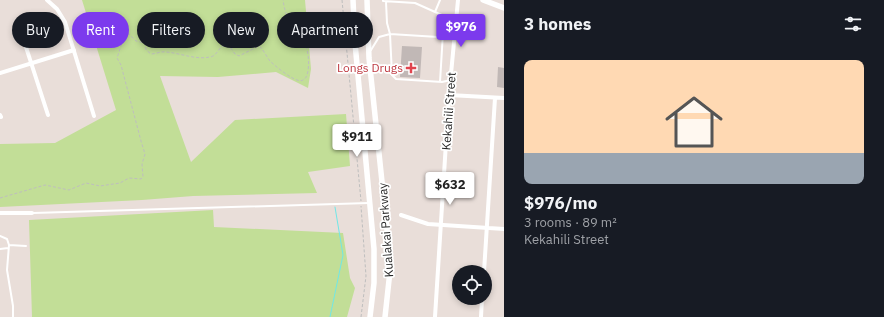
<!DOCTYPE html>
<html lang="en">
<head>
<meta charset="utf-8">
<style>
  body { margin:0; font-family:"IBM Plex Sans",sans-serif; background:#242831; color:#f1f3f6; height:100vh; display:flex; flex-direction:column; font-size:15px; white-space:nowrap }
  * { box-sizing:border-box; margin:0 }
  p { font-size:13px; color:#9ea1a6 }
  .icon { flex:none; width:22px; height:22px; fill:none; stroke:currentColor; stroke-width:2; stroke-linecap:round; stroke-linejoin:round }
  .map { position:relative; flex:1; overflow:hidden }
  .sheet { display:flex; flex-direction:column; background:#171b24; width:380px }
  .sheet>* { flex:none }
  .hud { position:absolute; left:12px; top:12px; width:380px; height:36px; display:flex; gap:8px }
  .tools { position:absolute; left:452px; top:265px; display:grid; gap:8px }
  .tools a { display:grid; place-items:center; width:40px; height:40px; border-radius:50%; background:#171b24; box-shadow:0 2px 6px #0003; font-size:20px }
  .price { position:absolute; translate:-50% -34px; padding:0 9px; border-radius:4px; background:#fff; color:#222; font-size:13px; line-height:26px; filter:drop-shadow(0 1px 2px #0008) }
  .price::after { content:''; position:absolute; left:50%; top:24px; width:12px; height:9px; margin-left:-6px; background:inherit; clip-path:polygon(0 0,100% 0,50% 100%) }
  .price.selected { background:#7c3aed; color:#fff }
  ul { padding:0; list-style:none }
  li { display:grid; align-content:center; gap:8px; height:212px; padding:0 20px }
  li+li { border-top:1px solid #363941 }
  li span { display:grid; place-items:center; height:124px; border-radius:8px; color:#555 }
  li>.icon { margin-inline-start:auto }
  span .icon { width:72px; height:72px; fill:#fffc; stroke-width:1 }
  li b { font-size:17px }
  h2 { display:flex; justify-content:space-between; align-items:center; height:48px; padding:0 20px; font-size:17px }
  .pill { padding:0 14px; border-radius:18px; background:#171b24; box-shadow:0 2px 6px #0003; font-size:14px; line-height:36px }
  .pill.selected { background:#7c3aed; color:#fff }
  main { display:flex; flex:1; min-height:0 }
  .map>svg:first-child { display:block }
  .green { fill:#c2de97 }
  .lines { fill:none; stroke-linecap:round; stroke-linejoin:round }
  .stream { stroke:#70e7e7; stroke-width:1 }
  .building { fill:#c1b8b6 }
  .path { stroke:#bebebe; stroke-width:1; stroke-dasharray:3 2; stroke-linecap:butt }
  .lane { stroke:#fff; stroke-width:2 }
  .street { stroke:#fff; stroke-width:4 }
  .secondary { stroke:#fff; stroke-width:5.5 }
  .health-dot { fill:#e0444e; stroke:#fff; stroke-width:1.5 }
  .labels { text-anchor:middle; stroke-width:3.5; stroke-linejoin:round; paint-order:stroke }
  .health-label { font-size:12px; fill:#be3a42; stroke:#fff; text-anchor:end }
  .street-label { font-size:12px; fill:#272727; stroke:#fff }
</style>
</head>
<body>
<main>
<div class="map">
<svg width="504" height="317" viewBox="0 0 504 317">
  <rect width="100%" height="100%" fill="#e9ded9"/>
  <path class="green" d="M82,0h223l6,69 -3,19 -32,-16 -58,5 -58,-1 31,86 44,-42 111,-6 4,52 -42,6 9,21 -124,3 -51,4 -142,7v-63l55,-1 61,-33z
    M213,210l1,17 129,6 7,45 5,10 -8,29h-315l-3,-97z"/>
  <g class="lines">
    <path class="stream" d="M330,317l13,-62 -8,-48"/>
  </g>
  <path class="building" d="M402,46l20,1 -2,31 -20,-1z
    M498,67l6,1v20l-7,-1z"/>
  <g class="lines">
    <path class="path" d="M342,0l19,201
      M0,198l45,-13 24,5 17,-7 14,3 20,-3 9,-5 12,1 2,-2 -1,-13 3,-10 -4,-13 -20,-76 -4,-7 6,-18v-8l5,1 8,8 9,2 1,7 5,4c5,0 10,-3 15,-2 14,1 29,8 44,5 8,-1 8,-11 16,-12l4,2 5,7 4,2 20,-10c5,4 7,10 11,15 5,5 20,17 27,19 16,6 12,-30 8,-37 -5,-9 -13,-16 -17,-25 -3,-6 -4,-12 -5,-18
      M361,317l5,-41 -5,-70"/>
    <path class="lane" d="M383,0v1l32,2 29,13 -4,66
      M435,12l5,-12
      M371,50l8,-13 11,-3 -3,-11 -1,-21
      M451,80l-9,2 -46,-3 -4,-4 -2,-41 64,4
      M33,213l336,-10
      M0,236l7,3 2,6
      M0,249l8,-1
      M13,317v-11l-6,-36 2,-25 17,1"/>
    <path class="street" d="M47,0l10,9 8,13 29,94
      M17,30l7,11 24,74
      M0,73l74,-23
      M449,95l55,3
      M0,115l1,2
      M0,213h32
      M401,215l27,9 76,5
      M484,272l11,-174
      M435,317l14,-222 9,-95
      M481,317l1,-19"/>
    <path class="secondary" d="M353,0l2,43 19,206v34l-4,34
      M367,0l2,58 19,181 2,32 -5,46
      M483,0l21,8"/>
  </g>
  <path class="health-dot" d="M409 62h4v4h4v4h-4v4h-4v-4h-4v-4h4z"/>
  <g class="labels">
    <g class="health-label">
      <text x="403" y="72">Longs Drugs</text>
    </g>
    <g class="street-label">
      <text transform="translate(449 111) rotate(-86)" y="4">Kekahili Street</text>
      <text transform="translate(386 230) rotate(-94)" y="4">Kualakai Parkway</text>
    </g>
  </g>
</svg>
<div class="tools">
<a><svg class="icon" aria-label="locate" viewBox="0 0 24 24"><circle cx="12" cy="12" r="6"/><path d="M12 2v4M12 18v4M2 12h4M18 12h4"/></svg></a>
</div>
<b class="price selected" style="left:461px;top:48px">$976</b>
<b class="price" style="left:357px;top:158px">$911</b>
<b class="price" style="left:450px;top:206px">$632</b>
<div class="hud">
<a class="pill">Buy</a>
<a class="pill selected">Rent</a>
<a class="pill">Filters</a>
<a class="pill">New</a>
<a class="pill">Apartment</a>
</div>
</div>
<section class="sheet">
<h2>3 homes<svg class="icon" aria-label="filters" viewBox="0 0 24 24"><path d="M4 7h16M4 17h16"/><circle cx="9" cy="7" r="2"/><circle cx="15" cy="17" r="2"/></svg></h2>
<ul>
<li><span style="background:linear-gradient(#ffd9b3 75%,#9aa5b1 0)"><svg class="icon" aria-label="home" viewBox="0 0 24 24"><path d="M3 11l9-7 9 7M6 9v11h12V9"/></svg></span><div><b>$976/mo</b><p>3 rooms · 89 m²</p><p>Kekahili Street</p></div></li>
</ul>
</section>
</main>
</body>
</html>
